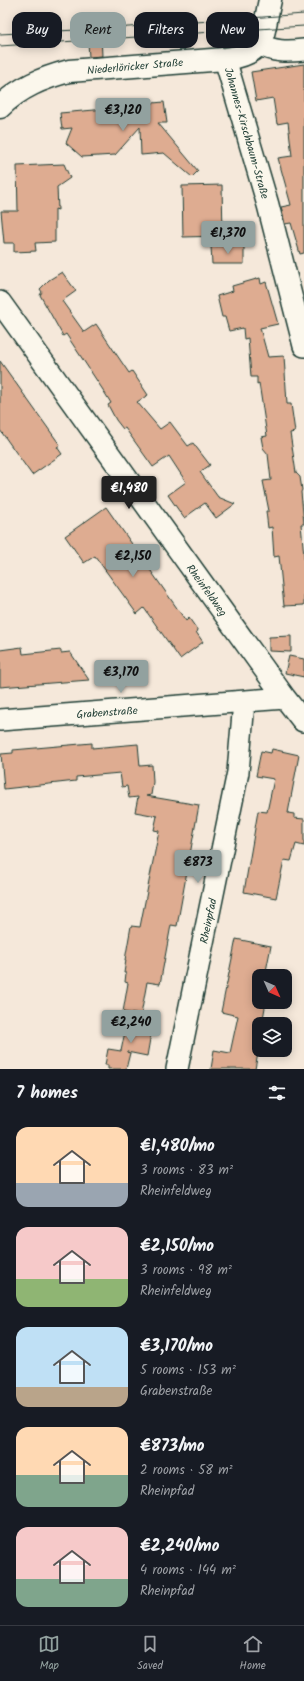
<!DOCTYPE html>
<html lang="en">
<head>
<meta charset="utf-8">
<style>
  body { margin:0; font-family:Kalam,sans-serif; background:#20242c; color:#f1f3f6; height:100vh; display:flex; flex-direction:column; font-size:15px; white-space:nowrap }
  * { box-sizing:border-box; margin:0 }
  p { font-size:13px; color:#9ea1a6 }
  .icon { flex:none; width:22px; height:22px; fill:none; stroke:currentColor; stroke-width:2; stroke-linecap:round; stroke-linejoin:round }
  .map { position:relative; height:1069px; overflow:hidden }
  .panel { display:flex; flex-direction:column; background:#171b24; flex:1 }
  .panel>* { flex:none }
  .banner { position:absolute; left:12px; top:12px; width:280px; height:36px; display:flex; gap:8px }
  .needle { width:26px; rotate:135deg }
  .tools { position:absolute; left:252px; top:969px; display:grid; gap:8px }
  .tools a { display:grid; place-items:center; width:40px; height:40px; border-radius:8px; background:#171b24; box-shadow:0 2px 10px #0003; font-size:20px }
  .price { position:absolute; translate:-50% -34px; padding:0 9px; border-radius:4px; background:#92a19f; color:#111; font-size:13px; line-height:26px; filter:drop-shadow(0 1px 2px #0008) }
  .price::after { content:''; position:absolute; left:50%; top:24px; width:12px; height:9px; margin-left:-6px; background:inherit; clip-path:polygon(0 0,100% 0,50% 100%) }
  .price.selected { background:#222; color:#fff }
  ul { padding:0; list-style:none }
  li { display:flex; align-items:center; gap:12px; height:100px; padding:0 16px }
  li span { display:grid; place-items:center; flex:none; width:112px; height:80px; border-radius:12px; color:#555 }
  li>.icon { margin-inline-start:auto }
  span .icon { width:48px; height:48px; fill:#fffc; stroke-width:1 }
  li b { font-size:17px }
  h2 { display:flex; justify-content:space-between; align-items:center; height:48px; padding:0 16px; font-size:17px }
  .pill { padding:0 14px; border-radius:12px; background:#171b24; box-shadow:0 2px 10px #0003; font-size:14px; line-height:36px }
  .pill.selected { background:#92a19f; color:#111 }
  .tab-bar { display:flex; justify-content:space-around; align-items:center; height:56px; border-top:1px solid #363941; background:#171b24; font-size:11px; color:#9ea1a6 }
  .tab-bar a { display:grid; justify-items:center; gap:2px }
  .tab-bar .selected { color:#92a19f }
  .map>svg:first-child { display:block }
  .building { fill:#deac91; stroke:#1f3d34 }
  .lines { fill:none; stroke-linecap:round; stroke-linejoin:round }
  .street-casing { stroke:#1f3d34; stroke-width:24 }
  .secondary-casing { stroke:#1f3d34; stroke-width:25 }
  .street { stroke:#fbf7ec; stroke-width:21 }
  .secondary { stroke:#fbf7ec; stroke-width:22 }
  .tram { stroke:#1f3d34; stroke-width:1 }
  .labels { text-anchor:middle; stroke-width:3; stroke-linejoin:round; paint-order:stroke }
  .street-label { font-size:11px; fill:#1f3d34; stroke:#fbf7ec }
</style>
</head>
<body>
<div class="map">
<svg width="304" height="1069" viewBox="0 0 304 1069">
  <rect width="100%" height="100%" fill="#f5e8da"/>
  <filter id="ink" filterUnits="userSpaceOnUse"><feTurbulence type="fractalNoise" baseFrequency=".025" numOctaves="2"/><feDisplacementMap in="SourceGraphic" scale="8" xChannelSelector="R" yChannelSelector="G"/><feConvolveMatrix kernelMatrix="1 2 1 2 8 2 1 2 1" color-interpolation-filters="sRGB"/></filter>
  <g filter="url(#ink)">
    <path class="building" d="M100,14l2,42 -13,1 -3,-42z
      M304,64v189l-4,1 -9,-31 -6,1 -4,-17 10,-2 -13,-47 14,-2 -4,-34 -11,2 -4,-26 -17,3 -5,-29z
      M139,100l3,4 22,-2 3,21h-9l40,48 -6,6 -28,-24 -23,2 -1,-28 -25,28 -33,2 -16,-14 6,-15 -10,1 -2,-16 69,-6v-2l10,-1z
      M64,164l6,14 -13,9 1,23 -3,-1v33l-20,1 1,8 -22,1v-9h-10l-3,-32h17l-1,-45z
      M222,185l1,51 -40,1 -1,-51z
      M244,245v19h-32l-1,-18z
      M62,272l14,19 -14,10 22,31 12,-8 33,49 3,-2 16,24 -11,7 23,27 10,-7 18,24 5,-3 17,22 -10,7 18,25 17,7 -19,14 -11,-15 -21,15 -16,-23 18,-13 -17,-26 -16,11 -28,-39 -2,1 -7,-9 -8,-15 3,-2 -8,-13 -37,-56 -3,2 -23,-41 2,-3 -2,-3 9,-9z
      M260,278l1,6 5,-2 12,42 -18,4 8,29 16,-1 3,48h4l4,28 -5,1 6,40 4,4 2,13 -1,2 3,32h-3l3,32v49l-20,1 -5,-50 -5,1 -2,-30 -4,1 -2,-17h3l-6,-30 8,-1 -3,-26 -5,-6 -2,-11 6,-1 -8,-53 -2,1v-7h-6l-3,-39 -4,1 -1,-11 -14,3 -4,-14h-3l-5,-21 16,-5 -1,-5z
      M0,361l60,84 -3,2 5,7 -30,21 -32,-45z
      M106,507l80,114 3,-3 9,13 -2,1 7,10 -23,17 -36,-51 -7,6 -42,-58 -11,7 -19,-27z
      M291,636v16l-22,-1v-14z
      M22,647l1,7 38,-4v3l9,-1 19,28 -89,7v-37z
      M289,656l15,3v18l-19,-4z
      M92,743v5l46,-4 2,22 12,-1 1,17 -2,13 -5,1 53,9 -22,121 -6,-1 -11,59 -13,-2 -6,33 -18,-3 5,-29 -3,-1 1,-9h-2l2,-13h-1l6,-34 9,1 19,-96 -5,-1 3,-14 -22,-4 3,-15 -9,1 -2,-12 -5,1 -2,-14 -44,4v4l-72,8 -3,-35 12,-1v-3z
      M272,749l27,6 -11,58 6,1v4l10,1v27l-8,-2 -5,17 -7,-1 -8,38 -32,-6 14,-81 9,1 7,-33 -18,-3 5,-25 10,2z
      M236,939l35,7 -5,25 6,1v4h-13v26h7l-4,22h-3l-2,24h2l-4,21h-44l3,-19 16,3 8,-37 -17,-4z
      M128,1017l25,5 -6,34 -20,-4 3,1 -4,16h-18v-4h-3l3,-16 13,2z"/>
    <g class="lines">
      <g class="street-casing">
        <path id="street" d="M258,44c16,8 29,8 46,6
          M225,59l43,146 36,141
          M0,302l285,396 18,23 1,-1
          M0,720l285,-22
          M177,1069l61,-297 6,-70"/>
      </g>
      <g class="secondary-casing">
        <path id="secondary" d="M0,107c20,-20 43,-29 69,-36l156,-12c43,-5 37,-26 45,-59"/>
      </g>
      <use href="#street" class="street"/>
      <use href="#secondary" class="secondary"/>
      <path class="tram" d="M0,34l115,-6 189,-14
        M0,46l304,-20"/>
    </g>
  </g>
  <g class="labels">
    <g class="street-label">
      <text transform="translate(135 66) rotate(-5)" y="4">Niederlöricker Straße</text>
      <text transform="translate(247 133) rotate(74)" y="4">Johannes-Kirschbaum-Straße</text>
      <text transform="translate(207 590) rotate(54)" y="4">Rheinfeldweg</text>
      <text transform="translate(107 712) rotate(-4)" y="4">Grabenstraße</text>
      <text transform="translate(208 921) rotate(-78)" y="4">Rheinpfad</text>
    </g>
  </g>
</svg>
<div class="tools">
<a><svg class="needle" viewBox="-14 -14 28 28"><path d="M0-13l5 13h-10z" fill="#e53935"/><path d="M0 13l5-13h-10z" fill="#9ea1a6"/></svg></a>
<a><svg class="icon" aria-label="layers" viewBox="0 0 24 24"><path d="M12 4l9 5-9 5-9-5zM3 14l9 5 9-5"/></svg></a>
</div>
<b class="price" style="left:123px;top:132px">€3,120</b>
<b class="price" style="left:228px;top:255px">€1,370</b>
<b class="price selected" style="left:129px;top:510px">€1,480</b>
<b class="price" style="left:133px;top:578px">€2,150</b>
<b class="price" style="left:121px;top:694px">€3,170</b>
<b class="price" style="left:198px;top:884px">€873</b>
<b class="price" style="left:131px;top:1044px">€2,240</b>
<div class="banner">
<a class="pill">Buy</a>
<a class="pill selected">Rent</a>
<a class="pill">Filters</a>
<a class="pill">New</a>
</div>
</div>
<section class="panel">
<h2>7 homes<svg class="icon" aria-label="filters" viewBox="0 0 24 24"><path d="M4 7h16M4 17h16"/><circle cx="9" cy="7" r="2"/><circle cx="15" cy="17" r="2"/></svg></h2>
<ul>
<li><span style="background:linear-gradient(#ffd9b3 70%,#9aa5b1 0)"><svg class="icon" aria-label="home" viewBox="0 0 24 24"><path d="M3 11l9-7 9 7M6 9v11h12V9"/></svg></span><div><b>€1,480/mo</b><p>3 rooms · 83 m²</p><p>Rheinfeldweg</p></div></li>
<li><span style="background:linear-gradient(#f6c9c9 65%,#8fb573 0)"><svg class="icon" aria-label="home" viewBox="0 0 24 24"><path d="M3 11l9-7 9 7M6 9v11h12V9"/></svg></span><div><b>€2,150/mo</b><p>3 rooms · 98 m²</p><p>Rheinfeldweg</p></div></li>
<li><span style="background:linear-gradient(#bfe0f5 75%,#b9a48a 0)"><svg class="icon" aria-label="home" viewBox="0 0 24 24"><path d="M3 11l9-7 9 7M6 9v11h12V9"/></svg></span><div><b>€3,170/mo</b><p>5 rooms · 153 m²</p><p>Grabenstraße</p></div></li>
<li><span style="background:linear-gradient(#ffd9b3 60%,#7fa58c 0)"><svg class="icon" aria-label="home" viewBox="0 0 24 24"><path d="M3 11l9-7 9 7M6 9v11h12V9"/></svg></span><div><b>€873/mo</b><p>2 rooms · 58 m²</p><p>Rheinpfad</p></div></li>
<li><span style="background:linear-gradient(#f6c9c9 65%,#7fa58c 0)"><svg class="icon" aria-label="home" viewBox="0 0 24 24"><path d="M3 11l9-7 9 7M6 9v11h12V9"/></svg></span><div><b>€2,240/mo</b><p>4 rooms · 144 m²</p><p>Rheinpfad</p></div></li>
</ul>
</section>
<nav class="tab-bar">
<a class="selected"><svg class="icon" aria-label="map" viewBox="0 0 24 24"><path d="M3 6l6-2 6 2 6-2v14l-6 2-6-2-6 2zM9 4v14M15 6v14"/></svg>Map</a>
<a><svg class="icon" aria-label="saved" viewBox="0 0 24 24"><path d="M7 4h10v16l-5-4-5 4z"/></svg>Saved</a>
<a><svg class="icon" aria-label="home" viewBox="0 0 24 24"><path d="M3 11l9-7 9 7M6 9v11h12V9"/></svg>Home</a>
</nav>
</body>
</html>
